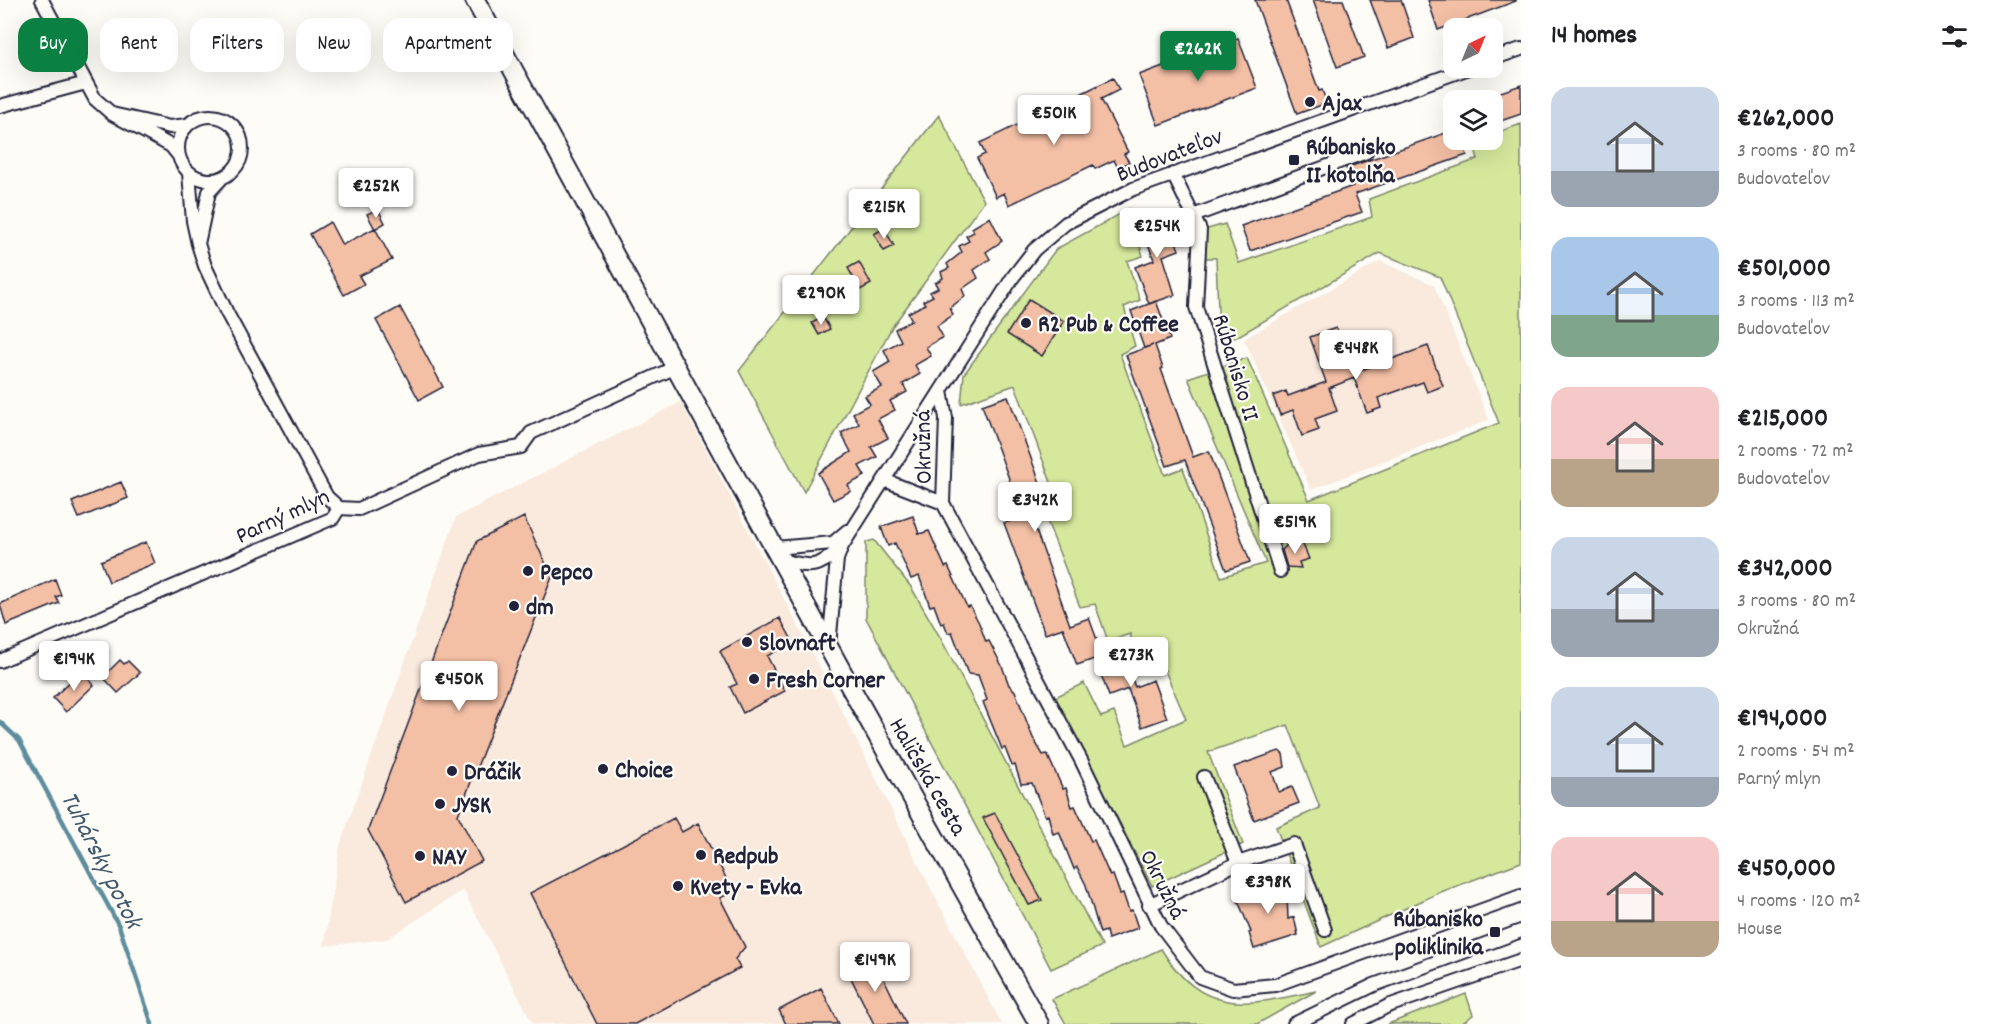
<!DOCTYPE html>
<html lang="en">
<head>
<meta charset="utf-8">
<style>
  body { margin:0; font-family:Dekko,sans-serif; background:#f2f2f2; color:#202124; height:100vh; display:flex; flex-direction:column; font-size:22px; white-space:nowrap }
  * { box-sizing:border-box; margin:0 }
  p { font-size:20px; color:#757577 }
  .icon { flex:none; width:33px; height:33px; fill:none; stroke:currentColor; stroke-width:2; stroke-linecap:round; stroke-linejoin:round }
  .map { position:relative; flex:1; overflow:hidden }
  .details { display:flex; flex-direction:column; background:#fff; width:480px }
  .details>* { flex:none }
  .top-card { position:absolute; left:18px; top:18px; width:570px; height:54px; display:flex; gap:12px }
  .needle { width:39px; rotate:43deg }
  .tools { position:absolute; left:1443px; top:18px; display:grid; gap:12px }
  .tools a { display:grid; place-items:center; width:60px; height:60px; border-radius:12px; background:#fff; box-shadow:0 6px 24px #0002; font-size:30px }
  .price { position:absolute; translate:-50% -51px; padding:0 14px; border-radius:6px; background:#fff; color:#222; font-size:20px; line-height:39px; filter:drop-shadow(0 2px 3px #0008) }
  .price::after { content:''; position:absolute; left:50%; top:36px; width:18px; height:14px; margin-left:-9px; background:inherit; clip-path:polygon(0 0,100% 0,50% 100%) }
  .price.current { background:#0b8043; color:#fff }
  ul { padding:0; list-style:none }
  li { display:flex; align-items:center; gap:18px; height:150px; padding:0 30px }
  li span { display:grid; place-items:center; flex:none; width:168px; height:120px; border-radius:18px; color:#555 }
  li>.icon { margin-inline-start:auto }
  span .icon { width:72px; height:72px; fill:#fffc; stroke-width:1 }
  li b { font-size:26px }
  h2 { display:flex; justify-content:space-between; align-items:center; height:72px; padding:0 30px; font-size:26px }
  .pill { padding:0 21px; border-radius:18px; background:#fff; box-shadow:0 6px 24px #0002; font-size:21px; line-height:54px }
  .pill.current { background:#0b8043; color:#fff }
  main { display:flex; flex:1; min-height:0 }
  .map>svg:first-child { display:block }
  .built { fill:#faeade }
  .green { fill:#d6e89c; stroke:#7c856c; stroke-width:1.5 }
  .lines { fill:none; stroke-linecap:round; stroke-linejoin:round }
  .stream { stroke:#5d8d9c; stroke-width:4.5 }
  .building { fill:#f3bfa5; stroke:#22223b; stroke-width:1.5 }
  .street-casing { stroke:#22223b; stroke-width:16 }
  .primary-casing { stroke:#22223b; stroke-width:22 }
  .street { stroke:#fdfcf7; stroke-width:12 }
  .primary { stroke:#fdfcf7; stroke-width:18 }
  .poi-dot { fill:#22223b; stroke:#fdfcf7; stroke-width:2 }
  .labels { text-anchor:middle; stroke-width:4.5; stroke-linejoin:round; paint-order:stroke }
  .poi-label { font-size:24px; font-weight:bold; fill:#22223b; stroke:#fdfcf7; text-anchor:start }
  .street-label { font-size:24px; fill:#22223b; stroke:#fdfcf7 }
  .water-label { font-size:26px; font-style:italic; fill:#3f586c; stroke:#fdfcf7 }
</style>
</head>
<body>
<main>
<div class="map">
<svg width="1521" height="1024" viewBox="0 0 1521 1024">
  <rect width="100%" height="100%" fill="#fdfcf7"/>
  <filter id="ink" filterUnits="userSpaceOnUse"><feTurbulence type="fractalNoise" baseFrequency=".0167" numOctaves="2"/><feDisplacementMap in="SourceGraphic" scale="12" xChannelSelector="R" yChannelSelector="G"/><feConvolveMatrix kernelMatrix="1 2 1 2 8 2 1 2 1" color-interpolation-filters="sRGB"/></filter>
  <g filter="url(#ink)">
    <path class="built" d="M1380,261l54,24 55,135 -178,70 -67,-151z
      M681,402l148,283 103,206 70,133h-469l-70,-134 -76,49 -63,7 16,-101 116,-328z"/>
    <path class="green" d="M939,115l45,86 -92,126 -88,165 -65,-121z
      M1521,124v738l-80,30 -120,55 -45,-120 44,-19 -32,-83 -80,27 35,92 -91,42 -97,-189 29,-14 17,34 13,-5 13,33 59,-26 -24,-55 -20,6 -12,-36 -22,7 -13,-37 -15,3 -34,-89 16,-6 -47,-127 -54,19 3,-30 92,-125 73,-40 14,47 -16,5 13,39 -16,7 11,39 -15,8 45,121 18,-7 38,109 45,-14 -78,-185 59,-20 62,142 190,-77 -59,-146 -60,-24 -145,85 -16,-3 -3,-77h-11l-1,-28 21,-6 14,39 133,-46 -3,-18 109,-40 -5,-18 19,-1 1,-6z
      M874,540l37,47 29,50 162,309 -51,23 -185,-351v-76z
      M1161,949c42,68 86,57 155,42l-59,33h-191l-14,-25z
      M1466,994l7,21 -12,9h-73z"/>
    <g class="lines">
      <path class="stream" d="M0,722l19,18 100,186 33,98"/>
    </g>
    <path class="building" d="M1255,0h31l33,91 3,-1 5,13 -30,11z
      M1313,0h30l21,57 -27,10z
      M1370,0h31l13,38 -26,10z
      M1428,0h88v1l-78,29z
      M1238,38l19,50 -99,37 -19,-50z
      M1113,78l6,12 -18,9 27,53 -4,2 5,8 -11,6 -4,-8 -19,9 -2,-4 -84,40 -5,-12 -8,4 -19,-39 8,-4 -5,-11z
      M1521,85v29l-29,10v-29z
      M1454,130v10h7l6,15 -112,39 7,18 -112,39 -9,-25 112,-40 -7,-18z
      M378,209l7,14 -10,6 -8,-15z
      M1165,213l14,37 -16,6 12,39 -26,9 -14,-37 19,-7 -14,-38z
      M990,217l12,24 -16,11 4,7 -16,11 4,8 -16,11 3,7 -15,12 3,7 -16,11 6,11 -17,10 5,9 -16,9 5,9 -17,10 4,8 -17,9 5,9 -17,9 10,19 -17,9 6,10 -18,9 6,10 -17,9 3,6 -18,9 -15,-27 33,-21 -10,-19 18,-9 -6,-11 17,-9 -5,-8 17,-9 -9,-15 17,-10 -6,-12 17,-9 -6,-12 17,-9 -4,-7 17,-9 -2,-3 10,-5 -3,-4 8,-4 -3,-5 8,-5 -2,-6 8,-4 -2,-4 15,-12 -3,-6 10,-5 -3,-5 8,-4 -2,-4z
      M330,222l12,23 33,-17 17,32 -33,16 5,8 -20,11 -34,-61z
      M884,228l10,18 -10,5 -10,-17z
      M859,262l12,22 -11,6 -12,-22z
      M1029,299l35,22 -22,35 -35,-22z
      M1156,301l14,38 -15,6 8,23 -2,1 32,88 16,-6 41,111 -24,8 -41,-110 -18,6 -41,-111 27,-10 -9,3 -13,-37z
      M400,307l43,80 -24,13 -43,-80z
      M823,317l7,12 -11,6 -7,-12z
      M1336,328l17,45 75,-27 15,40 -16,6 -4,-10 -45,16 3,10 -14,5 -13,-35 -25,10 8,23 -22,8 4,11 -17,6 -9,-26 -13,5 -7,-19 13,-5 2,5 38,-14 -16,-45z
      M1008,396l41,111 -23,8 4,-1 40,111 19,-7 14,38 -26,9 -14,-37 -18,6 -41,-111 19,-6 -41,-112z
      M121,482l7,16 -49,20 -7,-16z
      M913,516l6,18 10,-3 16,36 3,-1 19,41 3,-1 9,17 7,19 3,-1 13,25 7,19 6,6 18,47 10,17 4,-1 16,35 3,-1 6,19 3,-1 16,35 3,-1 16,36 3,-1 7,19 3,-1 6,18 3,-1 6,18 -30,11 -2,-8 -6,2 -14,-48 -9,-18 -3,2 -15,-37 -6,2 -5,-19 -3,1 -13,-33 -11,1 -6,-19 -3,1 -7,-18 -3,1 -19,-47 4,-2 -9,-25 -10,-1 -16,-42 -4,1 -4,-10 -3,1 -7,-19 -4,1 -11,-30 -8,3 -16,-36 -7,3 -7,-19z
      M524,517l28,60 -94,238 24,46 -76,41 -38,-72 109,-289z
      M1292,540l1,6 9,-4 7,17 -10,3 2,6 -14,-1 -5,-17z
      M146,542l9,21 -46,19 -8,-21z
      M55,579l6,16 -5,2 3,6 -53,22 -6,-21z
      M780,618l13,24 -26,14 18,35 -42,22 -13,-26 7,-3 -17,-33z
      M1121,649l14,38 18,-7 14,38 -25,9 -14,-38 -19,7 -14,-37z
      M120,660l4,4 4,-3 12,12 -22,20 -15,-16z
      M81,671l13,14 -28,27 -13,-14z
      M1279,751l4,3 2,13 -13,5 7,20 13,-5 7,16 -45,17 -20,-53z
      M995,813l28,52 19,35 -13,5 -46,-87z
      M674,818l8,14 16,-9 35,69 -13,6 25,49 -10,12 5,9 -105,56h-38l-67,-131z
      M1282,880l3,17 2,-1 1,23 6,-2 4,18 -44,14 -5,-16 2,-1 -15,-36z
      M873,956l33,68h-32l-28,-56z
      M821,988l18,36h-53l-7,-14z"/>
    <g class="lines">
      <g class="street-casing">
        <path id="street" d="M42,0l53,99 17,15
          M1492,59l29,-10
          M0,106l86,-23
          M178 148a32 32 0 1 1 64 0a32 32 0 1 1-64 0Z
          M179,156l-8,-10 -59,-32 58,13 17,-2
          M189,173l4,48 5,23 11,-52 12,-13
          M1173,174l27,56 -4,77 84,264
          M1193,216l173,-64
          M198,244l7,22 22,47 100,184 12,11
          M941,391l5,27 -3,85 138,257 80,166 39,51 33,12 42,-4 246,-89
          M884,480l59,23
          M775,548l58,-5 14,-12
          M781,560c28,7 37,10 58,-11
          M829,646l8,-87 5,-13 171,-269 21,-27 32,-27 67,-34 336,-121
          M0,661l333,-143 6,-10 20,1 120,-55 42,-7 10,-14 145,-66
          M1238,863l56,-19 31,86
          M1149,905l89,-42 -34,-86
          M1294,1024l80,-39 147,-54
          M1353,1024l35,-18 133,-46"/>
      </g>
      <g class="primary-casing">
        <path id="primary" d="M475,0l372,681 192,343"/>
      </g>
      <use href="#street" class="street"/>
      <use href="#primary" class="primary"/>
    </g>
  </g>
  <g class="poi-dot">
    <circle cx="1310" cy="102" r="6"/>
    <rect x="1288" y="154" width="12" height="12" rx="3"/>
    <circle cx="1026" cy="323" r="6"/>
    <circle cx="528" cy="571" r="6"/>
    <circle cx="514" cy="606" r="6"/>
    <circle cx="747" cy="642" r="6"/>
    <circle cx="754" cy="679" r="6"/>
    <circle cx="603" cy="769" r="6"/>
    <circle cx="452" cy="771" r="6"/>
    <circle cx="440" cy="804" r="6"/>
    <circle cx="701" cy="855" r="6"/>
    <circle cx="420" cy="856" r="6"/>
    <circle cx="678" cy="886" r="6"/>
    <rect x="1489" y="926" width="12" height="12" rx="3"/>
  </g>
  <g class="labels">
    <g class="poi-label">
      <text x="1322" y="110">Ajax</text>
      <text x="1306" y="154">Rúbanisko<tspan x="1306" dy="28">II kotolňa</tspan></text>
      <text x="1038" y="331">R2 Pub &amp; Coffee</text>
      <text x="540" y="579">Pepco</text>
      <text x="526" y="614">dm</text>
      <text x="759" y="650">Slovnaft</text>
      <text x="766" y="687">Fresh Corner</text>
      <text x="615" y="777">Choice</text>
      <text x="464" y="779">Dráčik</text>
      <text x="452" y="812">JYSK</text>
      <text x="713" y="863">Redpub</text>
      <text x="432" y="864">NAY</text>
      <text x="690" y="894">Kvety - Evka</text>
      <text x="1483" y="926" text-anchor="end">Rúbanisko<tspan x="1483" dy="28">poliklinika</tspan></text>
    </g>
    <g class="street-label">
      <text transform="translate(1169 154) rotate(-21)" y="8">Budovateľov</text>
      <text transform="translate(1237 367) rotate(73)" y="8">Rúbanisko II</text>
      <text transform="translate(922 447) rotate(-91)" y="8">Okružná</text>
      <text transform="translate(282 515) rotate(-25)" y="8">Parný mlyn</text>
      <text transform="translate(929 776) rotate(60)" y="8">Haličská cesta</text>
      <text transform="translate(1164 884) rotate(63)" y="8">Okružná</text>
    </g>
    <g class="water-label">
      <text transform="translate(103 859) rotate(63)" y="9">Tuhársky potok</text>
    </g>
  </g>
</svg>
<div class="tools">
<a><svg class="needle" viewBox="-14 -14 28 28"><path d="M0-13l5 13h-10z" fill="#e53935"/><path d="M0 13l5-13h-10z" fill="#757577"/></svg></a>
<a><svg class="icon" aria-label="layers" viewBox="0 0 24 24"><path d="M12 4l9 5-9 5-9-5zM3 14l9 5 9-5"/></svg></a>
</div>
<b class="price current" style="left:1198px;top:82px">€262K</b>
<b class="price" style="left:1054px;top:146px">€501K</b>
<b class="price" style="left:376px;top:219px">€252K</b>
<b class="price" style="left:884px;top:240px">€215K</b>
<b class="price" style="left:1157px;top:259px">€254K</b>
<b class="price" style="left:821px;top:326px">€290K</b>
<b class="price" style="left:1356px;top:381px">€448K</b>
<b class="price" style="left:1035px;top:533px">€342K</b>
<b class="price" style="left:1295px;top:555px">€519K</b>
<b class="price" style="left:1131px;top:688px">€273K</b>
<b class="price" style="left:74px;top:692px">€194K</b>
<b class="price" style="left:459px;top:712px">€450K</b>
<b class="price" style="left:1268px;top:915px">€398K</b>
<b class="price" style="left:875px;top:993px">€149K</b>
<div class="top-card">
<a class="pill current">Buy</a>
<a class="pill">Rent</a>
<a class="pill">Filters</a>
<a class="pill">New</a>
<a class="pill">Apartment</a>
</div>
</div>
<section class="details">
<h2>14 homes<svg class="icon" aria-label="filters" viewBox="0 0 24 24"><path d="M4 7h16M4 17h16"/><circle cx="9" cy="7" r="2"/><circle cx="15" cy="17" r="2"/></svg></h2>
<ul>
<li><span style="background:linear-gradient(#c9d6e8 70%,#9aa5b1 0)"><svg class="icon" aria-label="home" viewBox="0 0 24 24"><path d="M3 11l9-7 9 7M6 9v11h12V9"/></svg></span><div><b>€262,000</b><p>3 rooms · 80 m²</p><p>Budovateľov</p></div></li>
<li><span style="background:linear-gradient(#a9c7e8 65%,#7fa58c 0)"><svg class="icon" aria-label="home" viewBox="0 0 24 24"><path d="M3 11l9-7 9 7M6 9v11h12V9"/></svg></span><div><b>€501,000</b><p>3 rooms · 113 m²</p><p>Budovateľov</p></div></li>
<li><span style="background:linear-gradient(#f6c9c9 60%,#b9a48a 0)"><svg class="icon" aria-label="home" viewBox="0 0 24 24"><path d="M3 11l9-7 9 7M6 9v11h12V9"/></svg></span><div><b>€215,000</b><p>2 rooms · 72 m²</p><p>Budovateľov</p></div></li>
<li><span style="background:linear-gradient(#c9d6e8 60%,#9aa5b1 0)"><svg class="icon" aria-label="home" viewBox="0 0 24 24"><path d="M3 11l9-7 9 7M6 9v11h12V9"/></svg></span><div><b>€342,000</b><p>3 rooms · 80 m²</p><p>Okružná</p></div></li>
<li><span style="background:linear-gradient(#c9d6e8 75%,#9aa5b1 0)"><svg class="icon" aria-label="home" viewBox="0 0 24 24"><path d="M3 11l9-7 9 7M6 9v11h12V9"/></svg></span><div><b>€194,000</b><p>2 rooms · 54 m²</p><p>Parný mlyn</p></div></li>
<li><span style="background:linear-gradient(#f6c9c9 70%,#b9a48a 0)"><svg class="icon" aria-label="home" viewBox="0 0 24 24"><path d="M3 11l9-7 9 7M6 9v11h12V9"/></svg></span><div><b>€450,000</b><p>4 rooms · 120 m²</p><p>House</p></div></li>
</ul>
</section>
</main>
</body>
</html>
